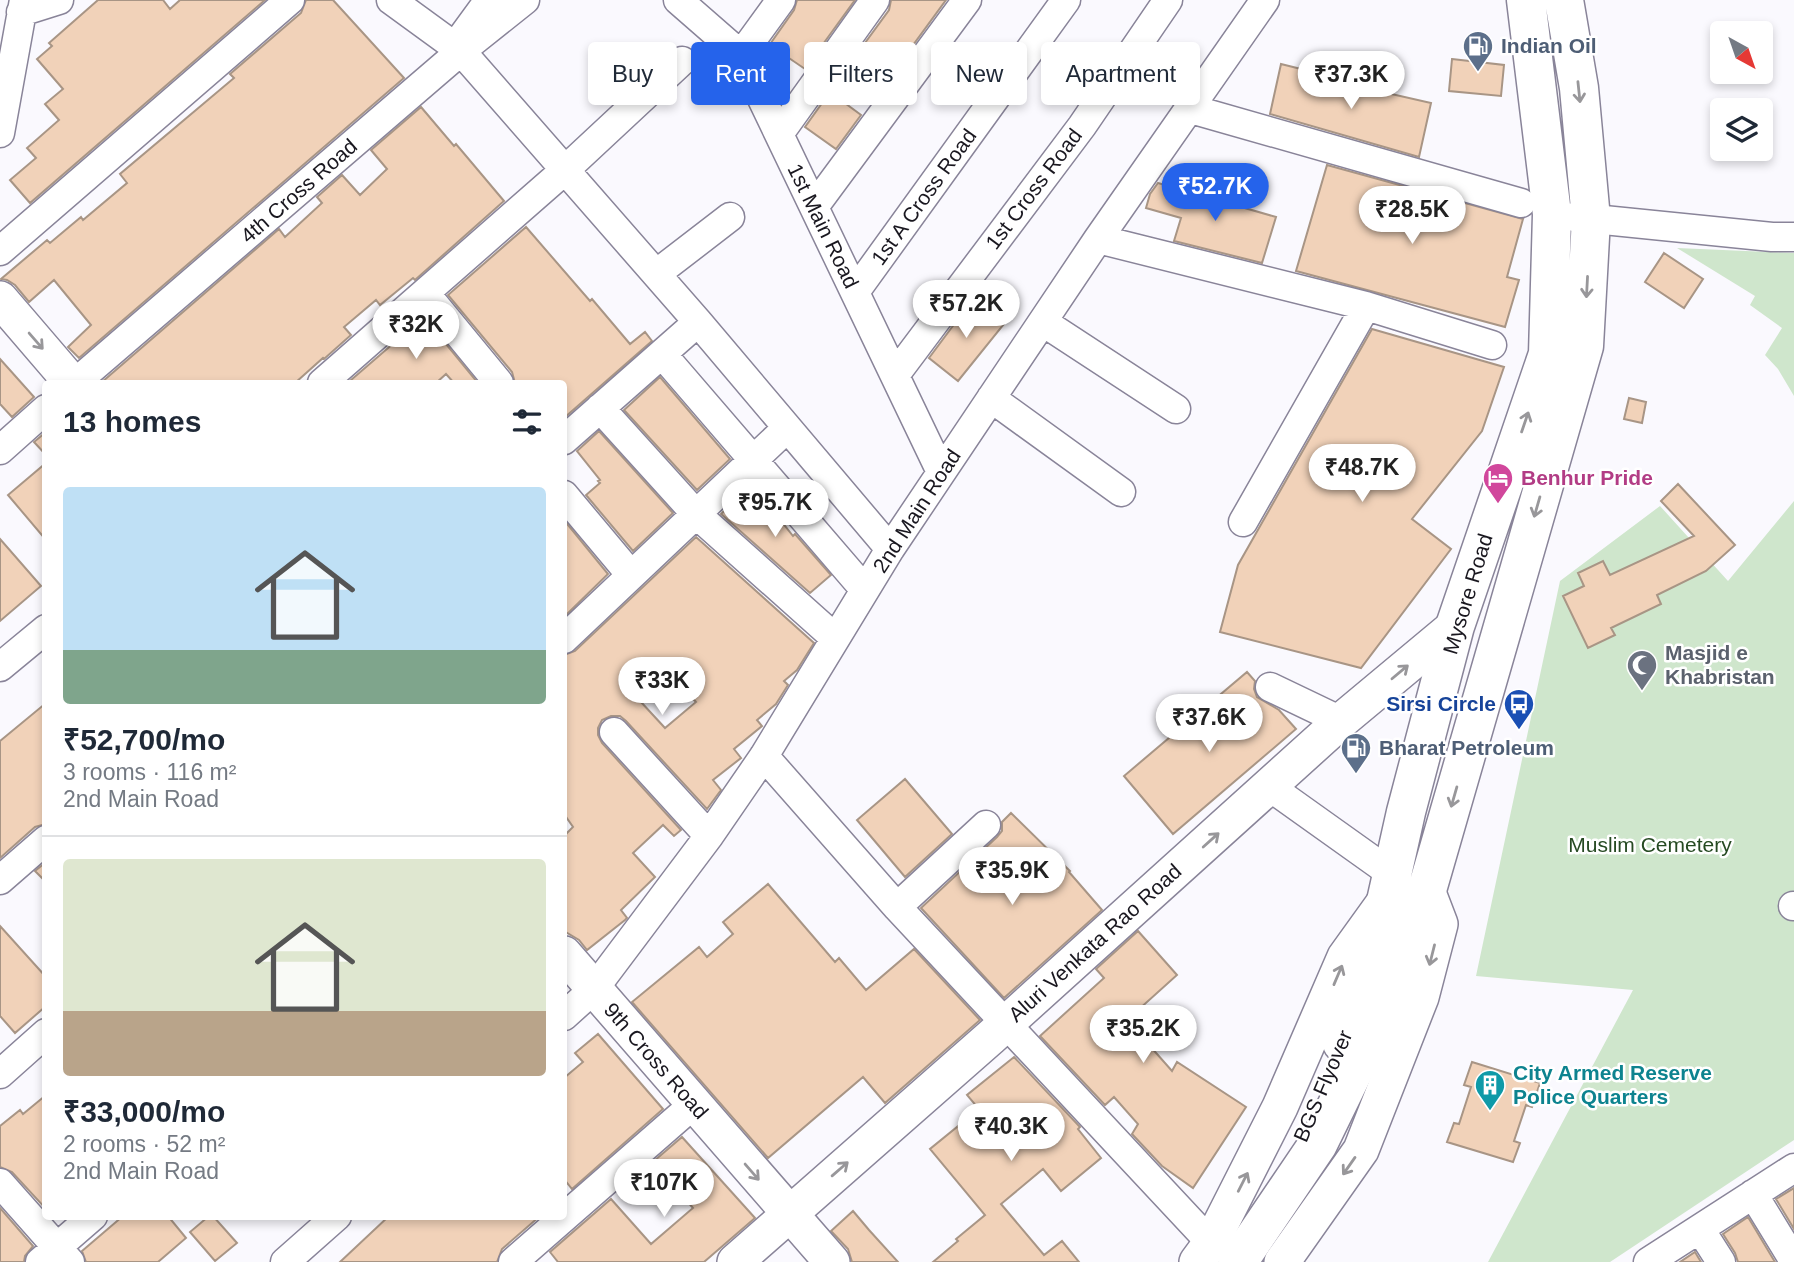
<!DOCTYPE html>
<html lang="en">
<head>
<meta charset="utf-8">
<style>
  body { margin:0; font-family:Arial,sans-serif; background:#f6f6f7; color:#1f2937; height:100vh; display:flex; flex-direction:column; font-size:26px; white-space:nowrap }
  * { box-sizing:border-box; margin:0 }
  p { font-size:23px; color:#747a83 }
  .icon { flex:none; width:38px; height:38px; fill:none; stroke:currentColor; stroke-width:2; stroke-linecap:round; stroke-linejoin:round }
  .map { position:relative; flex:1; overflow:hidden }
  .details { position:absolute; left:42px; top:380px; width:525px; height:840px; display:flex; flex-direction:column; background:#fff; border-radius:7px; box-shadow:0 4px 10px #0003 }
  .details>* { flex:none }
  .banner { position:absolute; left:588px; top:42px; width:665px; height:63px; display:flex; gap:14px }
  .needle { width:46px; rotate:140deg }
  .tools { position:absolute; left:1710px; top:21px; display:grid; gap:14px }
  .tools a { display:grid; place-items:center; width:63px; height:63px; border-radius:7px; background:#fff; box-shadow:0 4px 10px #0003; font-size:35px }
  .price { position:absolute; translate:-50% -60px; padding:0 16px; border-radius:24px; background:#fff; color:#222; font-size:23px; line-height:46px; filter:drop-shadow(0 2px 4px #0008) }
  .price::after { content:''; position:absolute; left:50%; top:42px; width:21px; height:16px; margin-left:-10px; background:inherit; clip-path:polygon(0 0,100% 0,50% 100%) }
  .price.on { background:#2563eb; color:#fff }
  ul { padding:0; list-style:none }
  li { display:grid; align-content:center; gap:14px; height:371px; padding:0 21px }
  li+li { border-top:2px solid #e0e1e3 }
  li span { display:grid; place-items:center; height:217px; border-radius:7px; color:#555 }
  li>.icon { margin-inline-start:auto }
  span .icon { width:126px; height:126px; fill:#fffc; stroke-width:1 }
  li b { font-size:30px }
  h2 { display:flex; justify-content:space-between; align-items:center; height:84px; padding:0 21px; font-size:30px }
  .tag { padding:0 24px; border-radius:7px; background:#fff; box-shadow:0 4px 10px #0003; font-size:24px; line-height:63px }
  .tag.on { background:#2563eb; color:#fff }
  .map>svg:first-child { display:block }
  .green { fill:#cfe6cc }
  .building { fill:#f1d2b9; stroke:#a89585; stroke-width:2; fill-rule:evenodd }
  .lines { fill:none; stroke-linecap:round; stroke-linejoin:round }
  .minor-casing { stroke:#898499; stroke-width:31 }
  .major-casing { stroke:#898499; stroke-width:38 }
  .highway-casing { stroke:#898499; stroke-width:41 }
  .minor { stroke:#fff; stroke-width:28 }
  .major { stroke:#fff; stroke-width:35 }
  .highway { stroke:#fff; stroke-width:38 }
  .oneway { stroke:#98979a }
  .labels { text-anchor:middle; stroke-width:5; stroke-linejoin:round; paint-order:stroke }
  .service-label { font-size:21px; font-weight:bold; fill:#4e5e75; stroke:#fff; text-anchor:start }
  .street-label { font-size:21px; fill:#19171f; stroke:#fff }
  .hotel-label { font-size:21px; font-weight:bold; fill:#b23c85; stroke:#fff; text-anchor:start }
  .worship-label { font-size:21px; font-weight:bold; fill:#5b616d; stroke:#fff; text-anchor:start }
  .transit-label { font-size:21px; font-weight:bold; fill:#164399; stroke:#fff; text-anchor:end }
  .park-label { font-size:21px; fill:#264a22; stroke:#fff }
  .culture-label { font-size:21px; font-weight:bold; fill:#0d838f; stroke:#fff; text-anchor:start }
</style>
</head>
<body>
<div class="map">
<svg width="1794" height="1262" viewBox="0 0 1794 1262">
  <rect width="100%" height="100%" fill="#faf9fe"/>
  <path class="green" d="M1677,248l117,5v143l-16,-27 -13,-14 17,-27 -32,-23 5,-9z
    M1794,501v639l-184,122h-122l145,-272 -157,-14 84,-395 100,-75 68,75z"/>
  <path class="building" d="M98,0h65l7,9 10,-9h85l-235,203 -20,-23 26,-22 -9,-10 32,-28 -14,-16 18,-15 -26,-30 15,-13 -3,-3z
    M306,0h27l71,78 -325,280 -11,-11 23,-22 -37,-45 -25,22 -14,-17 -8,-5 -6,-1 46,-39 3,3 31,-26 2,3 44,-37 -7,-9 114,-96 -4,-4 71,-61z
    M797,0h58l-50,69 -22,-15 -2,2 -13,-9 26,-37z
    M891,0h55l-60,82 -32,-24 35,-48z
    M1452,59l52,6 -3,31 -52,-5z
    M1281,64l28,7 -1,4 123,28 -12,54 -149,-43z
    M830,92l31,23 -25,34 -31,-22z
    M421,107l33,39 2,-2 48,57 -89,79 -2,-2 -33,27 -4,-5 -32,27 7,8 -27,24 -1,-1 -28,25 -193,-1 177,-153 6,8 37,-34 -5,-6 25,-22 18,20 27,-26 -16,-19z
    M1327,165l196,54 -16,58 12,3 -14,47 -209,-56z
    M1158,183l118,34 -14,46 -88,-22 7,-23 -35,-10 4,-14z
    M526,227l64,74 2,-2 38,45 15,-12 7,9 -88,77v-35h-49l-3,-11 -64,-77z
    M1664,253l39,26 -19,29 -39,-26z
    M973,299l31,25 -46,57 -29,-23z
    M424,317l54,66h-24l-8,-9 -10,9h-82l-3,-3z
    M1372,329l132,38 -22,64 -70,88 39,30 -90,119 -141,-36 18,-67z
    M0,359l34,38 -22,20 -12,-13z
    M660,377l70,82 -33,31 -73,-80z
    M1629,398l17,4 -4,21 -18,-4z
    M599,431l74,82 -40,38 -47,-56 14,-12 -2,-2 2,-1 -23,-29z
    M46,432v23l-12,-13z
    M46,463v77l-38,-45z
    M752,484l41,52 2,-2 36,41 -21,18 -89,-79z
    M1678,484l57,61 -29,26 -49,24 4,9 -50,24 4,7 -27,13 -25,-52 21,-10 -6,-13 25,-12 7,14 84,-39 -33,-35z
    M564,520l44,54 -44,43z
    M696,537l118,106 -17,27 -13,11 4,4 -12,19 -19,16 5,6 -28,23 7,9 -28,22 8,10 -14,19 -81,-88 -6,-5h-9l-9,4 -4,8v7l4,8 79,87 -7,6 -11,-11 -30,28 22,24 -34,33 6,8 -2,2 -38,30 -8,-10 -15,-9v-95l9,-9 -9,-13v-159l11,-4zM672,676l24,26 -31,26 -24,-26z
    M0,539l41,47 -41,35z
    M1247,672l8,9 -1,8 3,8 22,13 17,19 -123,105 -49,-58z
    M46,703v121l-11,3 -35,31v-117z
    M905,779l47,55 -47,43 -48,-57z
    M1011,813l59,58 -1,1 33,38 -98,88 -83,-90 76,-71 5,-6v-9z
    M46,862v20l-11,-11z
    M768,884l67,78 4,-4 27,32 48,-41 66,71 -95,83 -22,-26 -95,81 -136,-156 67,-55 8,10 26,-23 -10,-12z
    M0,926l46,51v29l-31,27 -15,-17z
    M1138,931l39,44 -50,45 45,51 5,-9 69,45 -53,81 -31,-22 -30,-32 6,-10 -24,-27 -9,8 -65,-69 64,-58 -8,-9z
    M598,1034l65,75 -91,80 -8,-10v-101l19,-16 -8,-9z
    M1014,1057l66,70 -2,2 23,29 -40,33 -18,-22 -42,35 43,51 18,-14 17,21h-146l25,-21 -2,-2 29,-24 -55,-66 49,-40 -12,-14z
    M1472,1062l68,21 -8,24 -6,-2 -12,36 6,2 -7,19 -66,-20 7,-19 5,1 12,-37 -7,-2z
    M46,1095v114l-34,-37 -12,-5v-41l20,-16 3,4z
    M682,1137l73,81 -51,44h-146l-8,-10 61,-53 40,45 42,-36 -24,-28 -13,11 -16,-18z
    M1794,1188v41l-18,-30z
    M0,1208l33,38 -8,10 -1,6h-24z
    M853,1211l16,19 29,32h-46l-4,-13 -17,-18z
    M123,1216h45l18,22 -28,24h-72l-4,-11z
    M209,1216h4l24,27 -22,18 -25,-29z
    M389,1216h151l-38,33 -5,13h-157z
    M1748,1217l27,45h-37l-3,-9 -12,-19z
    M1695,1252l6,10h-21z"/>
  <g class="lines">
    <g class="minor-casing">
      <path id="minor" d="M391,0l70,51 237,271 192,227
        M678,0l63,55 200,417
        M21,12l38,-12
        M462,37l27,-37
        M741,55l40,-55
        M1191,109l330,94
        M0,133l24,-133
        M779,134l96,-134
        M814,207l153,-207
        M1574,217l198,20h22
        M1098,239l268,67 126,39
        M0,251l290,-251
        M656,274l74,-57
        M855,292l211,-292
        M425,293l74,90
        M1043,322l133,87
        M662,354l203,236
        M895,375l187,-249 86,-126
        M75,383l386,-332 64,-51
        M322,383l243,-213 117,-109
        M991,398l130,94
        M600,408l95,105 140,125
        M564,440l134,-118
        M0,450l46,-41
        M564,495l67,80
        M1243,522l123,-216
        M564,639l223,-211
        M0,667l46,-38
        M1270,687l71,34
        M614,732l95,104
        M764,756l133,151 314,336
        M1270,787l122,87
        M0,880l46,-40
        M1793,906h1
        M897,907l89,-82
        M564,1016l30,-27 115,-153 55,-80 126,-207 208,-310 167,-239
        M0,1074l46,-41
        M0,1183l70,79
        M1753,1194l41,67
        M1700,1229l21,33
        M40,1262l53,-46
        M285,1262l52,-46
        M513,1262l181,-158
        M1648,1262l146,-94"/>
    </g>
    <g class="major-casing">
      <path id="major" d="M0,299l72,84
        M564,954l268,308
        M735,1262l256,-225 350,-316 114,-95
        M1197,1262l14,-19 69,-136 65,-150 41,-57
        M1282,1262l79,-112 60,-153 19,-73 -13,-34"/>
    </g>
    <g class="highway-casing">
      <path id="highway" d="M1342,1043l28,-70 36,-161 49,-186 93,-272 4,-140 -26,-214
        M1238,1262l80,-118 77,-158 32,-96 157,-544 7,-127 -12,-131 -15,-88"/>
    </g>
    <use href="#minor" class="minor"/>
    <use href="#major" class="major"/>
    <use href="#highway" class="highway"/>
  </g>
  <defs><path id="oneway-shaft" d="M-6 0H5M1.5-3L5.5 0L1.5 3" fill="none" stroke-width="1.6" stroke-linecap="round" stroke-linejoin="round" transform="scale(1.75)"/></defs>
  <g class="oneway">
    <use href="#oneway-shaft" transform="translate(1579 92) rotate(84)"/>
    <use href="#oneway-shaft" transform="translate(1587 287) rotate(93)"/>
    <use href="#oneway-shaft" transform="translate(36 341) rotate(49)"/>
    <use href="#oneway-shaft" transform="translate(1525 422) rotate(-71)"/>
    <use href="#oneway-shaft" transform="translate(1537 507) rotate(106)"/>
    <use href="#oneway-shaft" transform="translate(1400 672) rotate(-40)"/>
    <use href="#oneway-shaft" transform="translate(1454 797) rotate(106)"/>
    <use href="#oneway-shaft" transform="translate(1211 840) rotate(-42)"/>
    <use href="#oneway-shaft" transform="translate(1432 955) rotate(104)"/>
    <use href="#oneway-shaft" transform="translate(1338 975) rotate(-67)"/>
    <use href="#oneway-shaft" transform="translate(1349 1166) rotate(125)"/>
    <use href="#oneway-shaft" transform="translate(840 1169) rotate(-41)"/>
    <use href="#oneway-shaft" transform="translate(752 1172) rotate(49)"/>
    <use href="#oneway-shaft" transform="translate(1243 1182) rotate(-63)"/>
  </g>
  <defs>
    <g id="fuel-pin" transform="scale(1.575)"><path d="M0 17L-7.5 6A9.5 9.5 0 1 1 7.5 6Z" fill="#5c6f8a" stroke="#fff"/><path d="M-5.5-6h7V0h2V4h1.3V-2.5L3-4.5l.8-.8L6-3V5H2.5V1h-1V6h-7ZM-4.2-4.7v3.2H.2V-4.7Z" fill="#fff"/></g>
    <g id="hotel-pin" transform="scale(1.575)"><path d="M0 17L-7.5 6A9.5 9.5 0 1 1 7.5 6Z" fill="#d1479c" stroke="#fff"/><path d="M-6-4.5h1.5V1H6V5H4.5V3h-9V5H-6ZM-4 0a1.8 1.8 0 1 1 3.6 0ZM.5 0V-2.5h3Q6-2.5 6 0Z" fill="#fff"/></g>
    <g id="mosque-pin" transform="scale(1.575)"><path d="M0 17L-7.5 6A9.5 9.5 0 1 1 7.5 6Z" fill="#6b7280" stroke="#fff"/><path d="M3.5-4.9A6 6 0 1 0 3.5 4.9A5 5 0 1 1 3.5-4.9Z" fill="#fff"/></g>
    <g id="bus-pin" transform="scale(1.575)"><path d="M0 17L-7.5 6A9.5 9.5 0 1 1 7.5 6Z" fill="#1a4fb4" stroke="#fff"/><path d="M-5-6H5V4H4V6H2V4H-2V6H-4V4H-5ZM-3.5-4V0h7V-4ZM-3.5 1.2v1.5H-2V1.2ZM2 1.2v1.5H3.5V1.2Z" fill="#fff"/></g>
    <g id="building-pin" transform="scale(1.575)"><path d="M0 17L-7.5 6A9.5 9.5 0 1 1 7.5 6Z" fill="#0f9aa8" stroke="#fff"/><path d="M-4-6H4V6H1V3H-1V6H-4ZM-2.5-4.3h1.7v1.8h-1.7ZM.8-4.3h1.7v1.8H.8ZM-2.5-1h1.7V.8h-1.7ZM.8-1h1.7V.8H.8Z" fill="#fff"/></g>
  </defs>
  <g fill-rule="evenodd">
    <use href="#fuel-pin" x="1478" y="46"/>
    <use href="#hotel-pin" x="1498" y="478"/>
    <use href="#mosque-pin" x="1642" y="665"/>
    <use href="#bus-pin" x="1519" y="704"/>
    <use href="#fuel-pin" x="1356" y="748"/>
    <use href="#building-pin" x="1490" y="1085"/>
  </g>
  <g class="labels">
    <g class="service-label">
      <text x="1501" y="53">Indian Oil</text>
      <text x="1379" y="755">Bharat Petroleum</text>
    </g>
    <g class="street-label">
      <text transform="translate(1034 189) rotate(-53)" y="7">1st Cross Road</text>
      <text transform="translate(299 191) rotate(-41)" y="7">4th Cross Road</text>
      <text transform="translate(924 197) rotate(-54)" y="7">1st A Cross Road</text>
      <text transform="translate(823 226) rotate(64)" y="7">1st Main Road</text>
      <text transform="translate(917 511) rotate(-57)" y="7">2nd Main Road</text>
      <text transform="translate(1468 594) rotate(-73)" y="7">Mysore Road</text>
      <text transform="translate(1095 943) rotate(-42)" y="7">Aluri Venkata Rao Road</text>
      <text transform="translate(656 1061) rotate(49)" y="7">9th Cross Road</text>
      <text transform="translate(1323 1086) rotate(-67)" y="7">BGS Flyover</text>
    </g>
    <g class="hotel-label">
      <text x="1521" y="485">Benhur Pride</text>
    </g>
    <g class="worship-label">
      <text x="1665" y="660">Masjid e<tspan x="1665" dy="24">Khabristan</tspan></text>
    </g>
    <g class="transit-label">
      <text x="1496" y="711">Sirsi Circle</text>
    </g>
    <g class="park-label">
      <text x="1650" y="852">Muslim Cemetery</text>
    </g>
    <g class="culture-label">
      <text x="1513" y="1080">City Armed Reserve<tspan x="1513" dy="24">Police Quarters</tspan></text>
    </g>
  </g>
</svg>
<div class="tools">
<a><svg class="needle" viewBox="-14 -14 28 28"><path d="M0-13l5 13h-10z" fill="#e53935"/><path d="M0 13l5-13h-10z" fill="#747a83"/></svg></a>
<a><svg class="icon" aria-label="layers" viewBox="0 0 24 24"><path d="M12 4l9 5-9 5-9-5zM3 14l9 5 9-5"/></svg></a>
</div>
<b class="price" style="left:1351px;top:111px">₹37.3K</b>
<b class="price on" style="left:1215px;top:223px">₹52.7K</b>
<b class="price" style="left:1412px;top:246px">₹28.5K</b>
<b class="price" style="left:966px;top:340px">₹57.2K</b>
<b class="price" style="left:416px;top:361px">₹32K</b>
<b class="price" style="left:1362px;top:504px">₹48.7K</b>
<b class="price" style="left:775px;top:539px">₹95.7K</b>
<b class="price" style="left:662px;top:717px">₹33K</b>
<b class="price" style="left:1209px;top:754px">₹37.6K</b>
<b class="price" style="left:1012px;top:907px">₹35.9K</b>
<b class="price" style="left:1143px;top:1065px">₹35.2K</b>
<b class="price" style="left:1011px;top:1163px">₹40.3K</b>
<b class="price" style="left:664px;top:1219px">₹107K</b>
<div class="banner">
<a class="tag">Buy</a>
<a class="tag on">Rent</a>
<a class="tag">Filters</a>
<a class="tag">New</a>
<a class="tag">Apartment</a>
</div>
<section class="details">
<h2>13 homes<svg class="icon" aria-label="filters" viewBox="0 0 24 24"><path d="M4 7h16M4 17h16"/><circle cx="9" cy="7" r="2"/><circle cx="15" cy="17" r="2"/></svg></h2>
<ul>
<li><span style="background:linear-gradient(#bfe0f5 75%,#7fa58c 0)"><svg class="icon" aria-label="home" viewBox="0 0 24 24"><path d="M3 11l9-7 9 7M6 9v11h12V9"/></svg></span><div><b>₹52,700/mo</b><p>3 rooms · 116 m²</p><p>2nd Main Road</p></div></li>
<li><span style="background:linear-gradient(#dfe7d0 70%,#b9a48a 0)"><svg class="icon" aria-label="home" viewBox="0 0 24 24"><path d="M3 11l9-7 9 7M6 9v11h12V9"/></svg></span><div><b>₹33,000/mo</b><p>2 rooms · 52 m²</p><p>2nd Main Road</p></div></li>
</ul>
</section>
</div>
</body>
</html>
